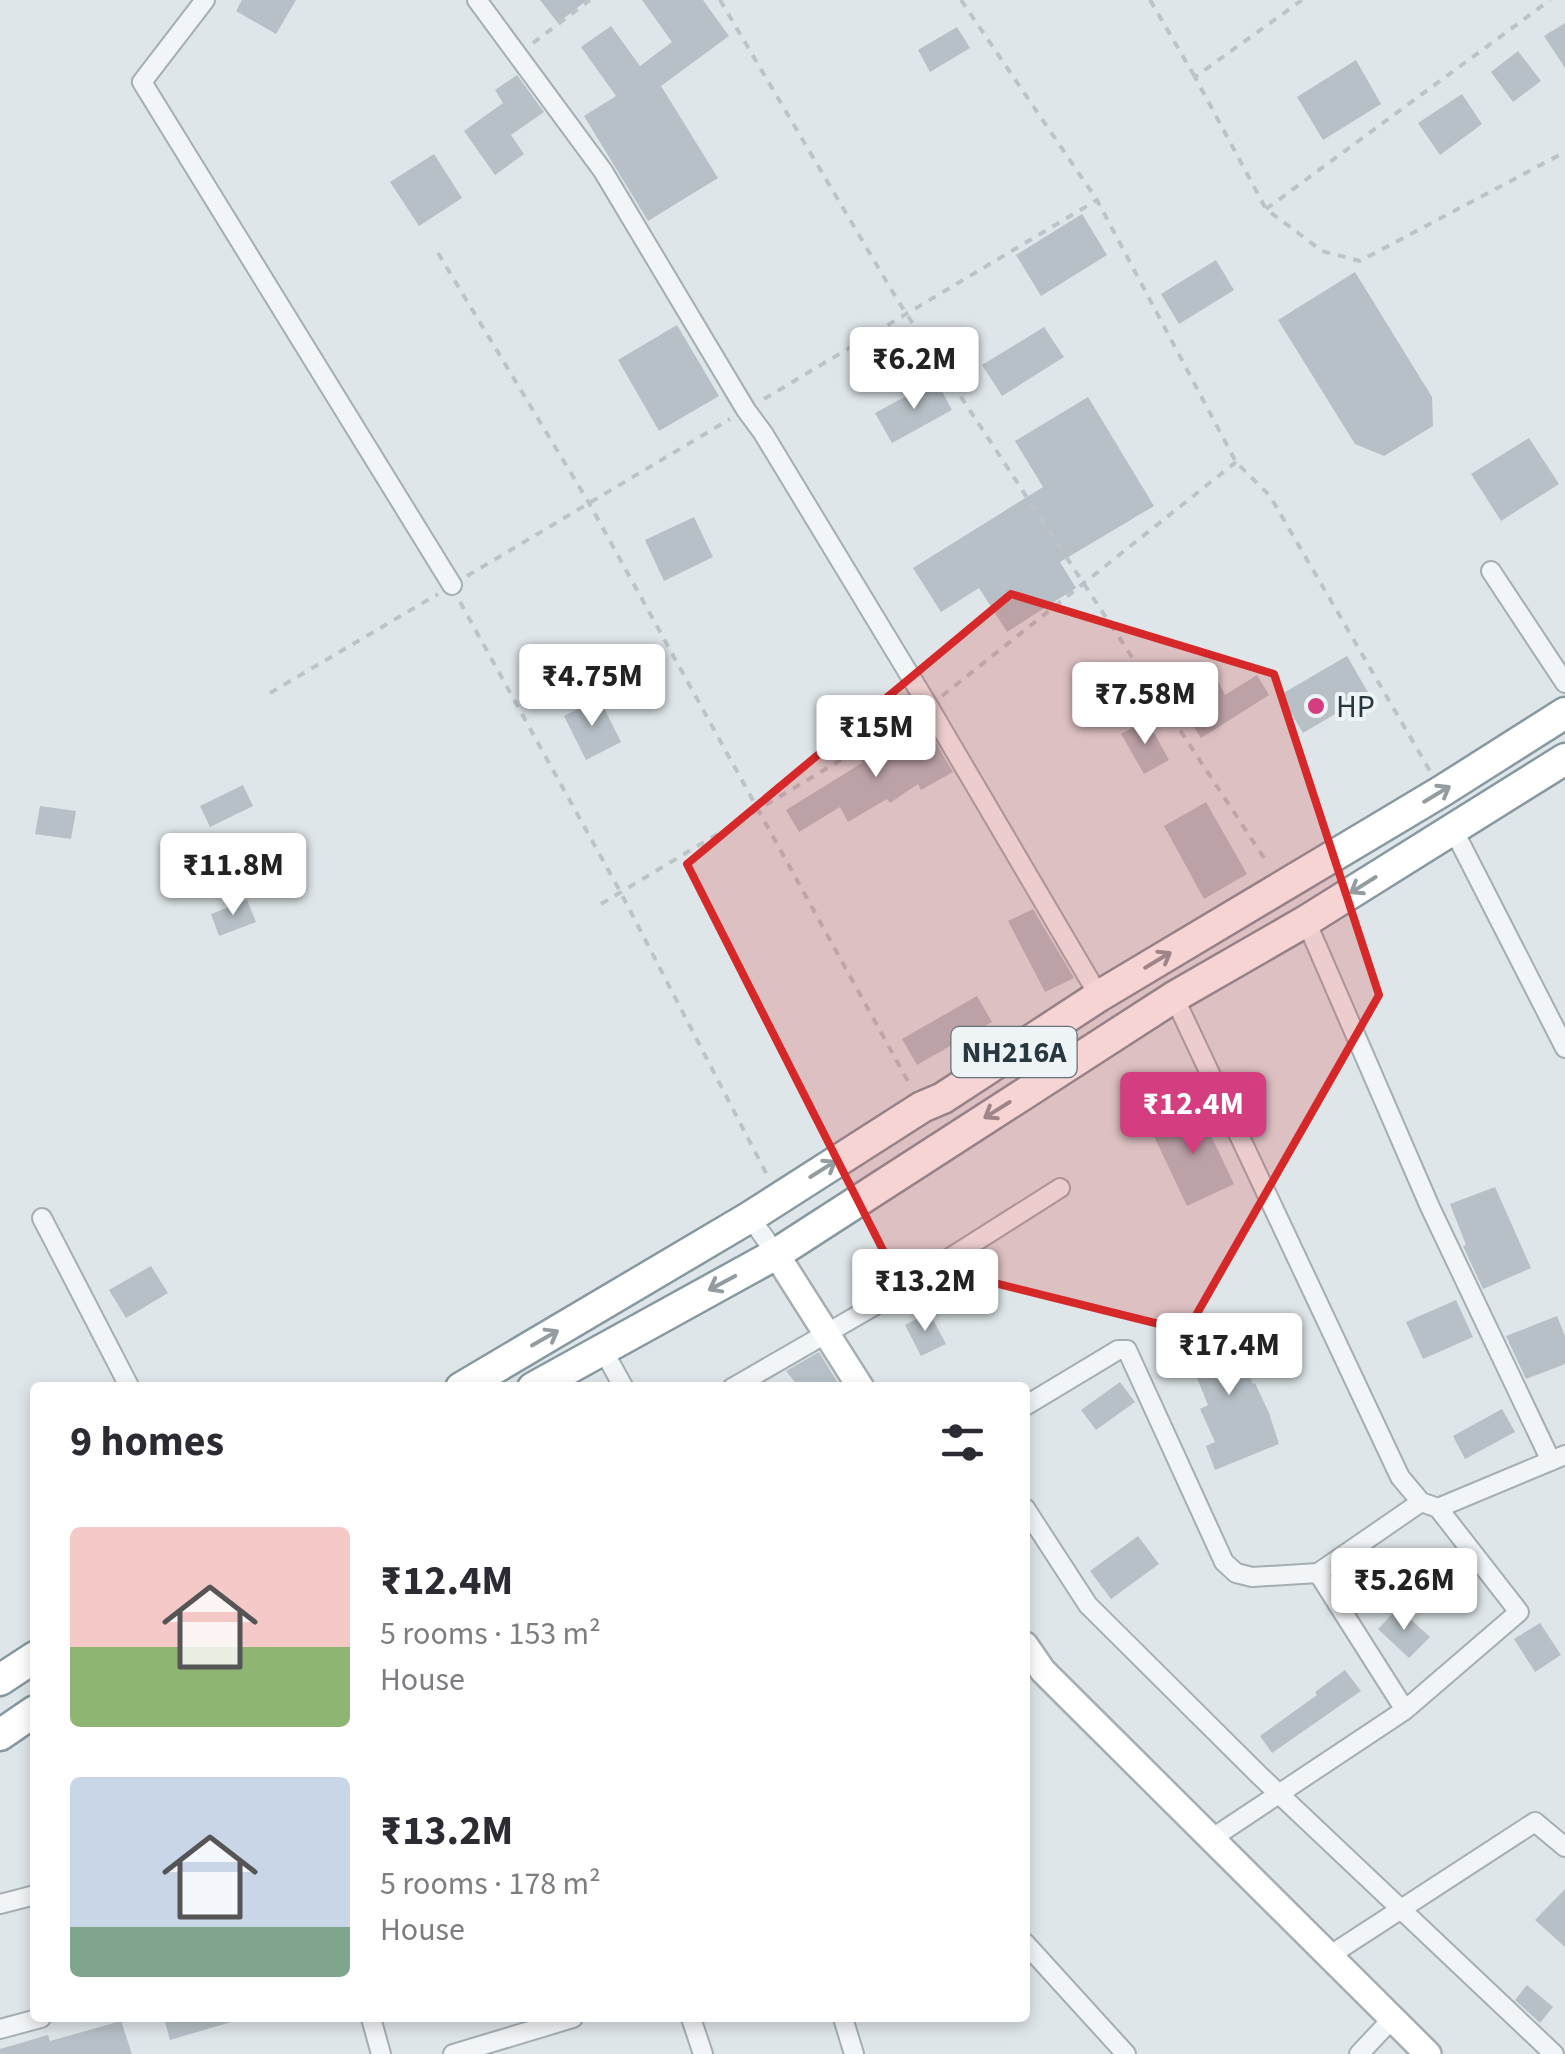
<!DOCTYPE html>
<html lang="en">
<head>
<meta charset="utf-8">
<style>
  body { margin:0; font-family:"Source Sans 3",sans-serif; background:#f2f2f3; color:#2b2b33; height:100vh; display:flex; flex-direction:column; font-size:38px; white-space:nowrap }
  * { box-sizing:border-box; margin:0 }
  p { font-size:32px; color:#7c7c81 }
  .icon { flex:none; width:55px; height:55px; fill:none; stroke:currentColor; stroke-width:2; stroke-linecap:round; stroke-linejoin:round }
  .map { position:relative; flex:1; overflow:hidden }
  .drawer { position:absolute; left:30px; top:1382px; width:1000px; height:640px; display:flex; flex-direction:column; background:#fff; border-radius:10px; box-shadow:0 5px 15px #0003 }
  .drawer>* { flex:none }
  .price { position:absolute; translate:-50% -85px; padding:0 22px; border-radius:10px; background:#fff; color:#222; font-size:32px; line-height:65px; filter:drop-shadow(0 2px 5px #0008) }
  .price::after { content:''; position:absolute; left:50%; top:60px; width:30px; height:22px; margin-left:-15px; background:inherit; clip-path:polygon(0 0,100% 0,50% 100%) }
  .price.on { background:#d43e80; color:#fff }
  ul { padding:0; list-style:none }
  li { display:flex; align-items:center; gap:30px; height:250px; padding:0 40px }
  li span { display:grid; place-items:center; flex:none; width:280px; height:200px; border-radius:10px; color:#555 }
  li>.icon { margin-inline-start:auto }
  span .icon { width:120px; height:120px; fill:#fffc; stroke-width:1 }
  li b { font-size:42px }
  h2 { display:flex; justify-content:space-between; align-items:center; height:120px; padding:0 40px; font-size:42px }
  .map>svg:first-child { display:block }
  .building { fill:#b6c0c6 }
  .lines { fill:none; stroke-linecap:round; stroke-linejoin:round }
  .minor-casing { stroke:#a4aeb3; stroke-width:22 }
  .secondary-casing { stroke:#a4aeb3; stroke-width:30 }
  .trunk-casing { stroke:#8698a0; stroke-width:35 }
  .path { stroke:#bdc4c8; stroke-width:4; stroke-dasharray:8 8; stroke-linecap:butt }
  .minor { stroke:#f2f5f7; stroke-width:18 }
  .secondary { stroke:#fff; stroke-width:25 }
  .trunk { stroke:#fff; stroke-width:30 }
  .oneway { stroke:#939ca0 }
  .marked { fill:#d62828; fill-opacity:0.2; stroke:#d62828; stroke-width:8; stroke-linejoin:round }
  .poi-dot { fill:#d43e80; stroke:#eef4f6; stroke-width:4 }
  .labels { text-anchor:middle; stroke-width:8; stroke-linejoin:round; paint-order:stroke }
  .shield { fill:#eef4f6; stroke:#637077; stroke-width:2.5 }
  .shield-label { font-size:30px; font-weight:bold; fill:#273841 }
  .poi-label { font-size:32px; fill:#273841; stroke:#eef4f6; text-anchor:start }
</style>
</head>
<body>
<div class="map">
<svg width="1565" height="2054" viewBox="0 0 1565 2054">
  <rect width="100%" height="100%" fill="#dfe6e9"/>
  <path class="building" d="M242,0h54l-20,34 -40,-23z
    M540,0h47l-29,23z
    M642,0h61l26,36 -68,50 57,92 -70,43 -64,-105 32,-20 -35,-49 30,-21 29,40 32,-24z
    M1565,23v45l-21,-32z
    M957,27l13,21 -40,24 -12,-22z
    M1518,51l23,30 -28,21 -22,-30z
    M1356,60l25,44 -58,36 -26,-43z
    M517,75l27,37 -33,23 13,19 -29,21 -31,-44 39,-28 -8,-13z
    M1462,94l20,30 -42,31 -22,-32z
    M434,154l28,44 -43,28 -29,-44z
    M1082,214l25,41 -66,41 -25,-41z
    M1216,260l18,30 -55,34 -18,-30z
    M1355,272l77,125 1,29 -49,30 -29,-12 -77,-124z
    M677,325l42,71 -60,35 -41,-71z
    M1044,327l20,30 -62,39 -20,-31z
    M936,380l16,30 -60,33 -17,-30z
    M1088,397l66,109 -94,56 16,26 -69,44 -28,-44 -38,24 -28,-44 130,-81 -28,-46z
    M1529,438l30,46 -58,37 -30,-47z
    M694,517l19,40 -49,24 -19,-41z
    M1347,656l22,38 -66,39 -23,-38z
    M1214,673l11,22 32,-20 12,20 -68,43 -13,-20 12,-7 -13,-24z
    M599,698l22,44 -35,18 -22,-44z
    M1147,720l22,40 -25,14 -23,-40z
    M926,726l27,46 -32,18 -3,-6 -28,19 -3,-4 -39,23 -8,-15 -41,25 -13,-22 76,-47 -1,-3 23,-16 3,4z
    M243,785l10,21 -43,21 -10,-21z
    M1206,802l41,72 -43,25 -40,-73z
    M40,806l36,5 -5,28 -36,-5z
    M268,836l7,21 -42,14 -7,-21z
    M247,900l9,22 -37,14 -8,-22z
    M1033,909l41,69 -29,14 -37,-71z
    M977,996l15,26 -75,43 -15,-26z
    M1198,1108l36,76 -47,22 -36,-76z
    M1495,1187l36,81 -48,21 -20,-43 3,-1 -16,-41z
    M151,1266l17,27 -42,25 -17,-28z
    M1456,1300l17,37 -50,22 -17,-37z
    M929,1312l17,32 -25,12 -16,-31z
    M1557,1316l8,20v28l-39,15 -20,-43z
    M1228,1323l25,61 2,-1 14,30 10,31 -64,26 -9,-24 9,-4 -15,-33 8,-4 -26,-64z
    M819,1352l22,36h-41l-14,-17z
    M1120,1382l15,20 -39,28 -15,-20z
    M1502,1409l13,23 -50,27 -12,-23z
    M1138,1536l21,28 -48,35 -21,-28z
    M1398,1608l32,29 -21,21 -31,-29z
    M1540,1623l21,32 -26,17 -21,-33z
    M1345,1670l16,21 -89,62 -12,-17 57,-41 -2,-3z
    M1565,1889v58l-30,-27z
    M1527,1985l26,22 -13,16 -25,-23z
    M164,2018h67v4l-61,18z
    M121,2021l11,33h-132v-5l48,-14 2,6z"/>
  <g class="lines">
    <g class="minor-casing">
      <path id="minor" d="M205,0l-63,82 310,503
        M477,0l126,171 143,239 17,23 166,274 170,289
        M1491,571l74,112
        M1453,829l112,219
        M1306,921l124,286 121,254
        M1174,997l226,480 21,25 17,6 81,104 -114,98 -194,129
        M750,1217l26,37
        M42,1218l88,170
        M602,1348l22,40
        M732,1388l142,-82 186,-118
        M1025,1406l93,-56h9l97,212 12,11 16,4 66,-4 103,-71
        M1025,1508l63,97 170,169 296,280
        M1438,1508l127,-53
        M1318,1573l87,137
        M0,1904l35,-9
        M1025,1943l101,111
        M1329,1956l206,-134 30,25
        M371,2018l10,36
        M691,2018l12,36
        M843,2018l11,36
        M0,2029l41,-11
        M453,2054l120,-36
        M1359,2054l33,-35"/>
    </g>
    <g class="secondary-casing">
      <path id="secondary" d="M776,1254l85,134
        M1025,1645l18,26 385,383"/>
    </g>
    <g class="trunk-casing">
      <path id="trunk" d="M461,1388l289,-171 172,-110 21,-9 156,-102 343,-205 123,-78
        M533,1388l243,-134 398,-257 132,-76 259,-162
        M0,1680l35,-23
        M0,1735l35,-24"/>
    </g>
    <path class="path" d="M720,0l178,301 370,563
      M961,0l136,200 139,262 34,34 160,275
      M1150,0l45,77
      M1302,0l-107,77 71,132 56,42 38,10 205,-109
      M533,43l57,-43
      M1266,209l284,-209
      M438,253l151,250 321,582
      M764,399l333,-199
      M467,576l263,-157
      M460,602l161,291 146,282
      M270,693l168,-99
      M942,696l294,-234
      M601,904l313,-188"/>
    <use href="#minor" class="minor"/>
    <use href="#secondary" class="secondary"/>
    <use href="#trunk" class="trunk"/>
  </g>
  <defs><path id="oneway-shaft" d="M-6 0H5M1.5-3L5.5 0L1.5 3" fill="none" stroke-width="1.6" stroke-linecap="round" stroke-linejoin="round" transform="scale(2.5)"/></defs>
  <g class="oneway">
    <use href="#oneway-shaft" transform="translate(1437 794) rotate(-31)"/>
    <use href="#oneway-shaft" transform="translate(1363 885) rotate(148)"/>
    <use href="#oneway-shaft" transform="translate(1158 960) rotate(-31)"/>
    <use href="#oneway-shaft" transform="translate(997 1110) rotate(148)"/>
    <use href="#oneway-shaft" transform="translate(823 1169) rotate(-32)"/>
    <use href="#oneway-shaft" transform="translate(722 1283) rotate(152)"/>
    <use href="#oneway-shaft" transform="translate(545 1338) rotate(-30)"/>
  </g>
  <path class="marked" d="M1011,594l263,80 105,321 -192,336 -301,-75 -199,-392z"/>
  <circle class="poi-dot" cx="1316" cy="706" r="10"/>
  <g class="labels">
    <rect class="shield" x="951.5" y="1027" width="125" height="50" rx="8"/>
    <g class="shield-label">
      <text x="1014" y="1062">NH216A</text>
    </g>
    <g class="poi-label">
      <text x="1336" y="717">HP</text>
    </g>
  </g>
</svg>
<b class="price" style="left:914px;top:412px">₹6.2M</b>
<b class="price" style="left:592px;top:729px">₹4.75M</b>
<b class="price" style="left:1145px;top:747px">₹7.58M</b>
<b class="price" style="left:876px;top:780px">₹15M</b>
<b class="price" style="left:233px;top:918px">₹11.8M</b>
<b class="price on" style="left:1193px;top:1157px">₹12.4M</b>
<b class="price" style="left:925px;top:1334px">₹13.2M</b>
<b class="price" style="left:1229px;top:1398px">₹17.4M</b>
<b class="price" style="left:1404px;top:1633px">₹5.26M</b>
<section class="drawer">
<h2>9 homes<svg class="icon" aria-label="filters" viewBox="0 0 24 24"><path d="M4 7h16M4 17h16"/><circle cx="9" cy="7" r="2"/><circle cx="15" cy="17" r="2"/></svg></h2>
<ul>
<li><span style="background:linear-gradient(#f6c9c9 60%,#8fb573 0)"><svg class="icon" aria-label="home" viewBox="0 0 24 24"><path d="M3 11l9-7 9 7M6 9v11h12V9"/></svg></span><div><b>₹12.4M</b><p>5 rooms · 153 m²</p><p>House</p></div></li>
<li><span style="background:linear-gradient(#c9d6e8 75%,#7fa58c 0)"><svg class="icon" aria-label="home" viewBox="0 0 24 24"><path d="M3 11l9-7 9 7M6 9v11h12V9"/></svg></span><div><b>₹13.2M</b><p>5 rooms · 178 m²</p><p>House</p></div></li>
</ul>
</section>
</div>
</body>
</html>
